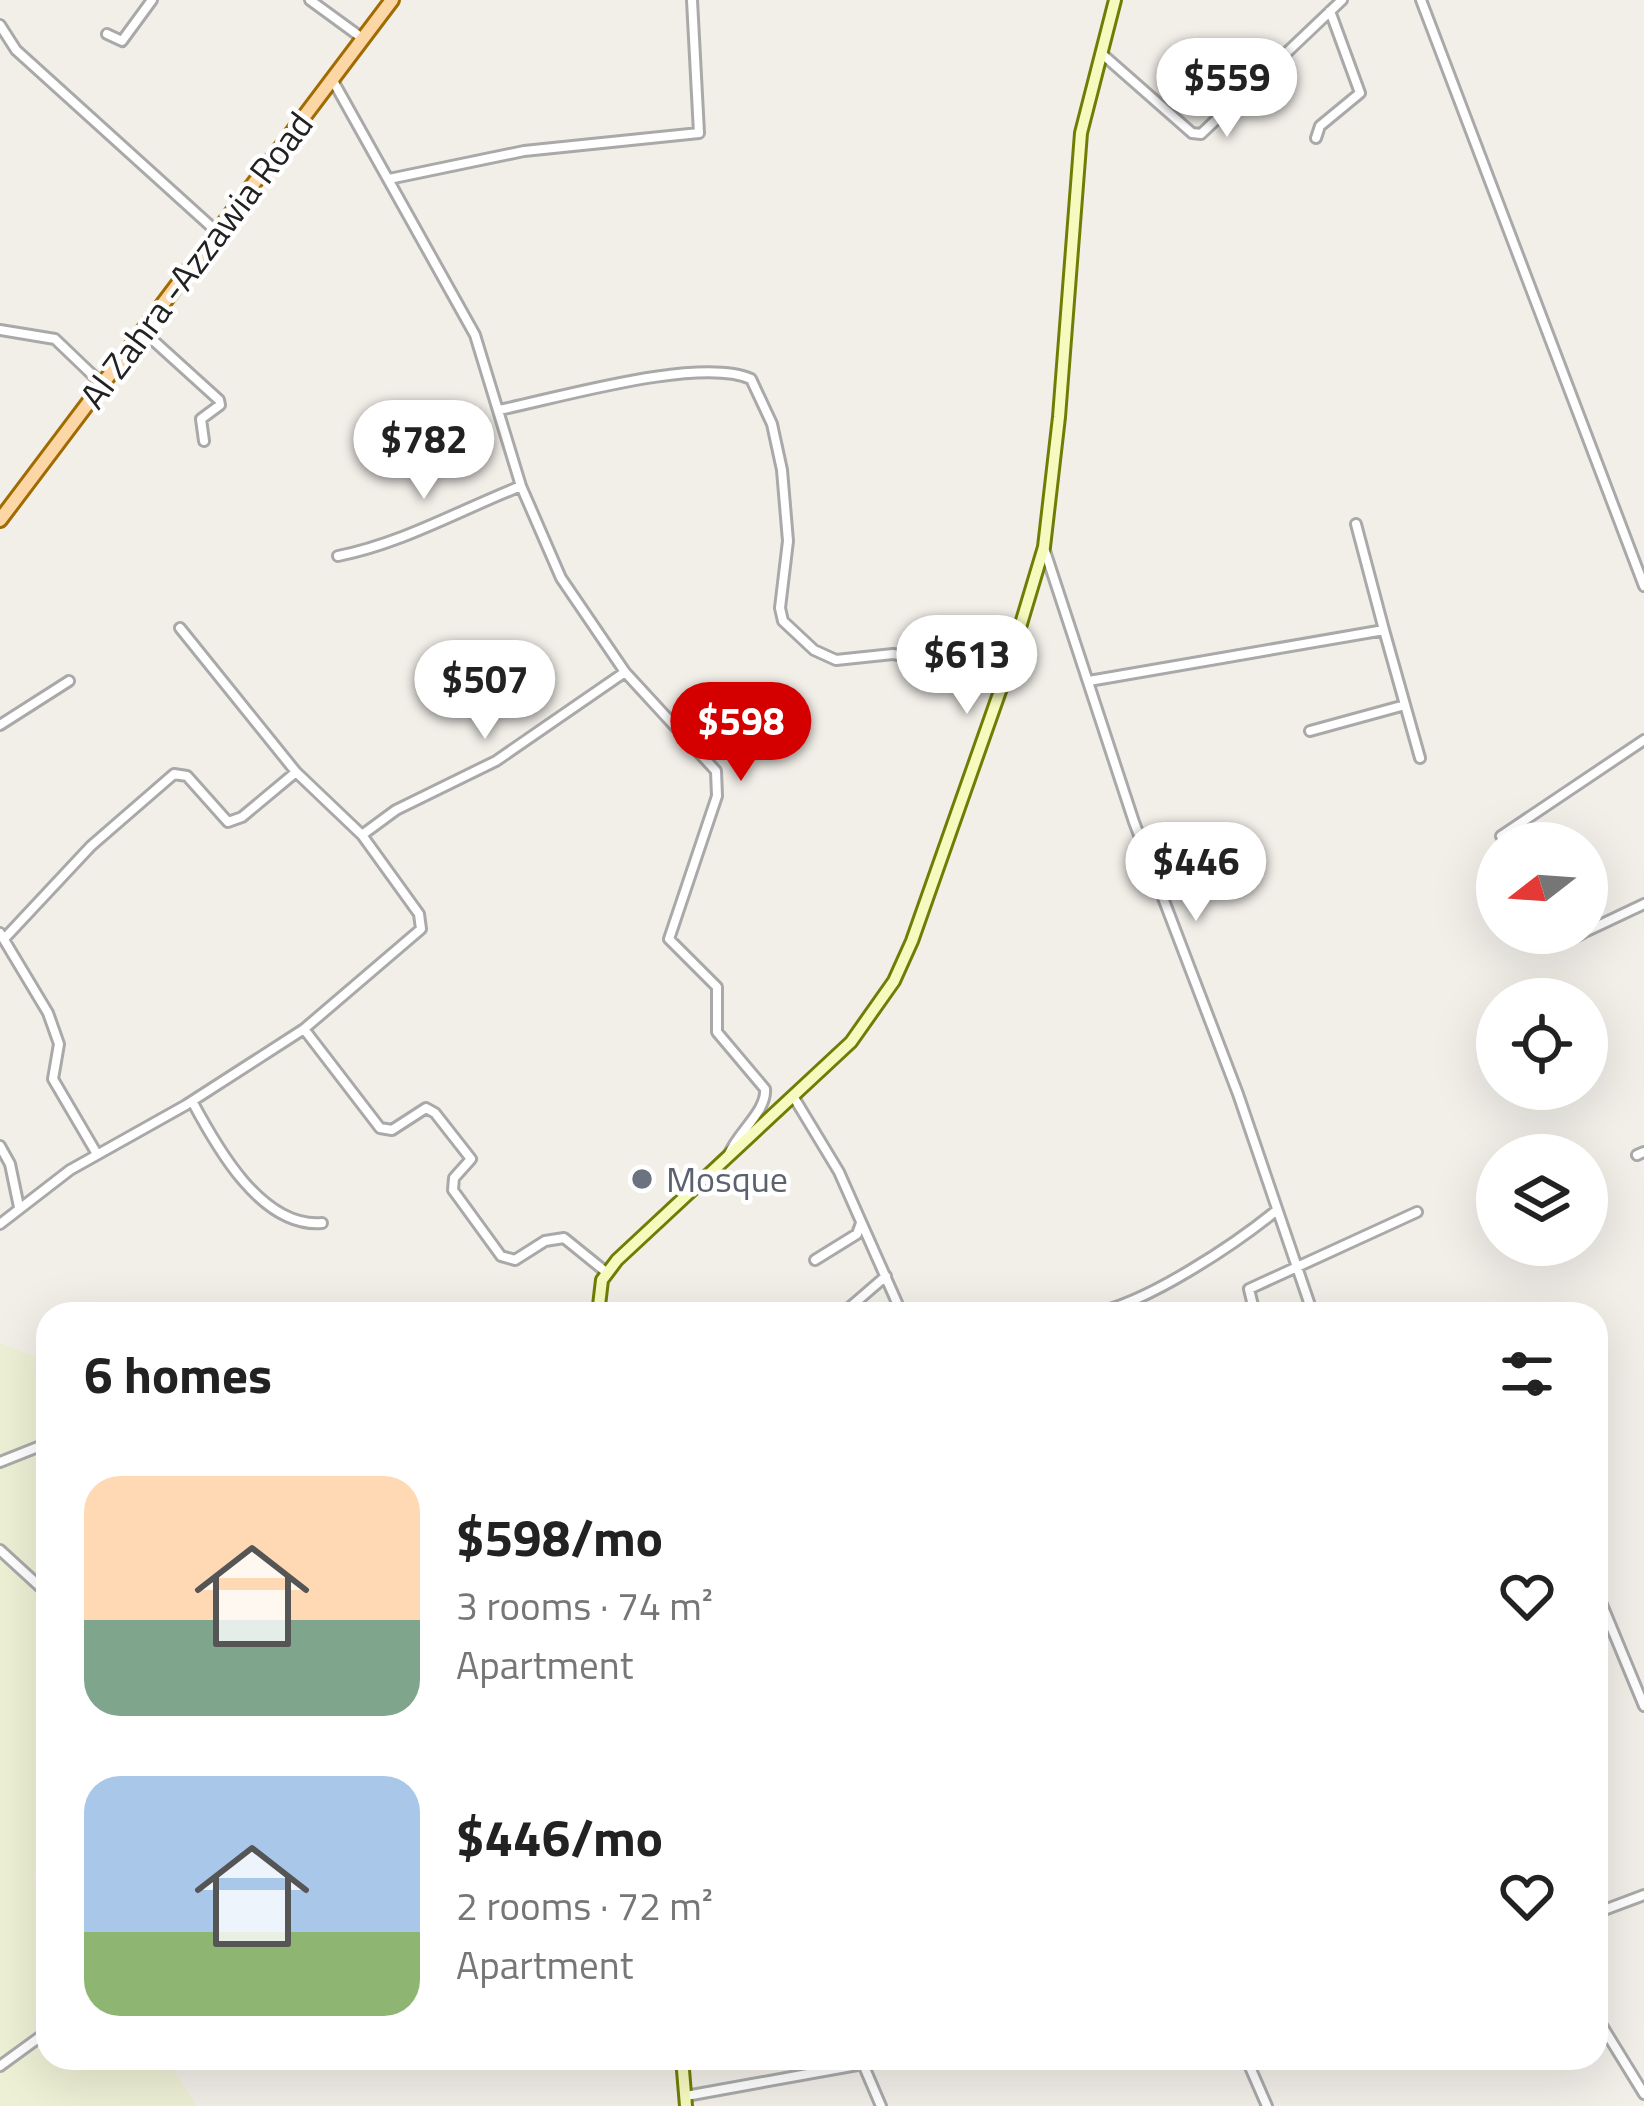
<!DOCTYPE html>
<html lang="en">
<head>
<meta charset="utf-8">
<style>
  body { margin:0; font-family:"Titillium Web",sans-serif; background:#f2f2f2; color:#222; height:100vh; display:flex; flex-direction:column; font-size:45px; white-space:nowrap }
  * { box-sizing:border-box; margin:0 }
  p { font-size:39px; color:#767676 }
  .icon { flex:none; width:66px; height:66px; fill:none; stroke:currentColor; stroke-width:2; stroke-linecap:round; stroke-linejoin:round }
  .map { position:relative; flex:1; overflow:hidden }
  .drawer { position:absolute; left:36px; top:1302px; width:1572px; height:768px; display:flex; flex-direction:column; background:#fff; border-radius:36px; box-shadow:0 12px 48px #0002 }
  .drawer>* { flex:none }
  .needle { width:78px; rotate:253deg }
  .fabs { position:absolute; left:1476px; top:822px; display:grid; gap:24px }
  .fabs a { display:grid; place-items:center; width:132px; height:132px; border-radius:50%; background:#fff; box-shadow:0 12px 48px #0002; font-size:60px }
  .price { position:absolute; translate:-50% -102px; padding:0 27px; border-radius:42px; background:#fff; color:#222; font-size:39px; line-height:78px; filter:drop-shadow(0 3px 6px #0008) }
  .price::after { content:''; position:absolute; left:50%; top:72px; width:36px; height:27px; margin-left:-18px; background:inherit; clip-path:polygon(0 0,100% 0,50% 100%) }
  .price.active { background:#d40000; color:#fff }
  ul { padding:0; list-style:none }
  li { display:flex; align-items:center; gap:36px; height:300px; padding:0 48px }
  li span { display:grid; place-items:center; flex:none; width:336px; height:240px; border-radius:36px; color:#555 }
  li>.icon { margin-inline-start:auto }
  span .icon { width:144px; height:144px; fill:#fffc; stroke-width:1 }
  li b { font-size:51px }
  h2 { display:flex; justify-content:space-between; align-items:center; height:144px; padding:0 48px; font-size:51px }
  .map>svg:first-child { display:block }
  .farmland { fill:#eef0d5 }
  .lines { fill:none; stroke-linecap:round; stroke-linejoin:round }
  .minor-casing { stroke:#a9a9a9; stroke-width:14 }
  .secondary-casing { stroke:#707d05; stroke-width:16 }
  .primary-casing { stroke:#a06b00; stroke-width:18 }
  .minor { stroke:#fff; stroke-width:8 }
  .secondary { stroke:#f7fabf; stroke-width:10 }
  .primary { stroke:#fcd6a4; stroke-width:12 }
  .worship-dot { fill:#6b7280; stroke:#fff; stroke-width:4.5 }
  .labels { text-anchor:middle; stroke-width:9; stroke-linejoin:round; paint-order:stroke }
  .street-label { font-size:36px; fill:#222; stroke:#fff }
  .worship-label { font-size:36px; fill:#5b616d; stroke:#fff; text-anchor:start }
</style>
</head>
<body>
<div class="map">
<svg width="1644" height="2106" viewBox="0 0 1644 2106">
  <rect width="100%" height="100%" fill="#f2efe9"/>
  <path class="farmland" d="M0,1343l48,18v430l-14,88 14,19v160h116l34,48h-198z"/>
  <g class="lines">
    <g class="minor-casing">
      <path id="minor" d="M310,0l52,38
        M1421,0l223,586
        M0,25l16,25 200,181
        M107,34l15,7 30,-41
        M1101,53l91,80 9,1 141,-134
        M332,79l143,256 46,151 40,92 64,94 91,99 1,25 -48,143 48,48v45l48,57c2,22 -27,43 -36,65
        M1316,138l4,-12 40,-33 -30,-82
        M389,179l135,-28 175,-18 -7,-133
        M0,330l55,9 48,46
        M144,332l75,68 1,5 -19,14 3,22
        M499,410c59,-12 201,-54 252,-31l21,45 10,46 6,71 -8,67 3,13 31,29 22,10 57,-6 113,20
        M1045,551l89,271 104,272 75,220
        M338,556c65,-13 122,-46 183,-70
        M1384,630l36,128
        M1089,681l295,-51 -28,-106
        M0,725l69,-44
        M1310,731l95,-26
        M362,835l34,-25 100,-49 129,-89
        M1501,836l143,-96
        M1587,931l57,-27
        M0,933l48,80 11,31 -6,35 44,75
        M4,939l87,-93 83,-72 13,2 41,46 14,-5 54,-45
        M1565,942l18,-9
        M304,1029l76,99 12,2 34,-22 9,5 36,46 -17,19 -1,12 48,66 14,4 30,-19 19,-3 42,34
        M793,1096l46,76 63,142
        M192,1101c24,45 69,127 130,122
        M0,1146l10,18 9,43
        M1637,1155l7,-3
        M0,1224l70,-54 116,-65 118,-76 117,-100 -2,-15 -57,-79 -66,-63 -116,-144
        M815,1260l42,-26 4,-11
        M1094,1313c53,-10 140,-68 183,-103
        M842,1314l44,-38
        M1255,1314l-6,-25 168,-77
        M0,1462l48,-19
        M0,1550l48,44
        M1598,1595l46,111
        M1596,1913l48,-18
        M1596,2016l48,78
        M1246,2058l21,48
        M0,2066l48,-35
        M686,2096l177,-32 18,42"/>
    </g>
    <g class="secondary-casing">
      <path id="secondary" d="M598,1314l4,-34 15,-20 234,-218 43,-61 18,-40 94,-267 38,-127 15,-130 22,-284 34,-133
        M682,2058l4,48"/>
    </g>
    <g class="primary-casing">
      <path id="primary" d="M0,520l392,-520"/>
    </g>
    <use href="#minor" class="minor"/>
    <use href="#secondary" class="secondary"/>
    <use href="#primary" class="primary"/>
  </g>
  <circle class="worship-dot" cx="642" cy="1179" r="12"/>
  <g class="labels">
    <g class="street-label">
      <text transform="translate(196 260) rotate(-53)" y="13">Al Zahra -Azzawia Road</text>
    </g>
    <g class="worship-label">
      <text x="666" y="1192">Mosque</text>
    </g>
  </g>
</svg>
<div class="fabs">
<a><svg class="needle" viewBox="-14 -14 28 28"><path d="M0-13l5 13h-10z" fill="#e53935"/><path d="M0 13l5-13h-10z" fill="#767676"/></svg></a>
<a><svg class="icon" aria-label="locate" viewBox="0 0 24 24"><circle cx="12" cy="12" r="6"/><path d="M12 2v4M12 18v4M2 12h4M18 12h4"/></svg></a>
<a><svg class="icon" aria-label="layers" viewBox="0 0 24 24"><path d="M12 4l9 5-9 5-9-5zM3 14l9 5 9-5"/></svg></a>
</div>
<b class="price" style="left:1227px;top:140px">$559</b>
<b class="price" style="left:424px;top:502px">$782</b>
<b class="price" style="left:967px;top:717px">$613</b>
<b class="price" style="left:485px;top:742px">$507</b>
<b class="price active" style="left:741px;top:784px">$598</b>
<b class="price" style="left:1196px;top:924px">$446</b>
<section class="drawer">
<h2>6 homes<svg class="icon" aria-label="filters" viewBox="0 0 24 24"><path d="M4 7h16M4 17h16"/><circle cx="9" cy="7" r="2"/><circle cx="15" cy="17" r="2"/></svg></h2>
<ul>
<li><span style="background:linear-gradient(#ffd9b3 60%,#7fa58c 0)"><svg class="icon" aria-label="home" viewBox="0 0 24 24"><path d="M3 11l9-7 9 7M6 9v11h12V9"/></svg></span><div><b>$598/mo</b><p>3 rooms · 74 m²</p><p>Apartment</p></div><svg class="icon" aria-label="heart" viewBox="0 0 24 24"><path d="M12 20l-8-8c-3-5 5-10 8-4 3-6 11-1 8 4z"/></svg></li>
<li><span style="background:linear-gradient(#a9c7e8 65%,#8fb573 0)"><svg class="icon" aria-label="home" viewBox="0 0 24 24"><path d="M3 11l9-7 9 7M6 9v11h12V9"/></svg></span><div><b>$446/mo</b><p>2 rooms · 72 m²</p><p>Apartment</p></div><svg class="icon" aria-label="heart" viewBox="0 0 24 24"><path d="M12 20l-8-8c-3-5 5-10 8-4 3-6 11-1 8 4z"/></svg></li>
</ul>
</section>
</div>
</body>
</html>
